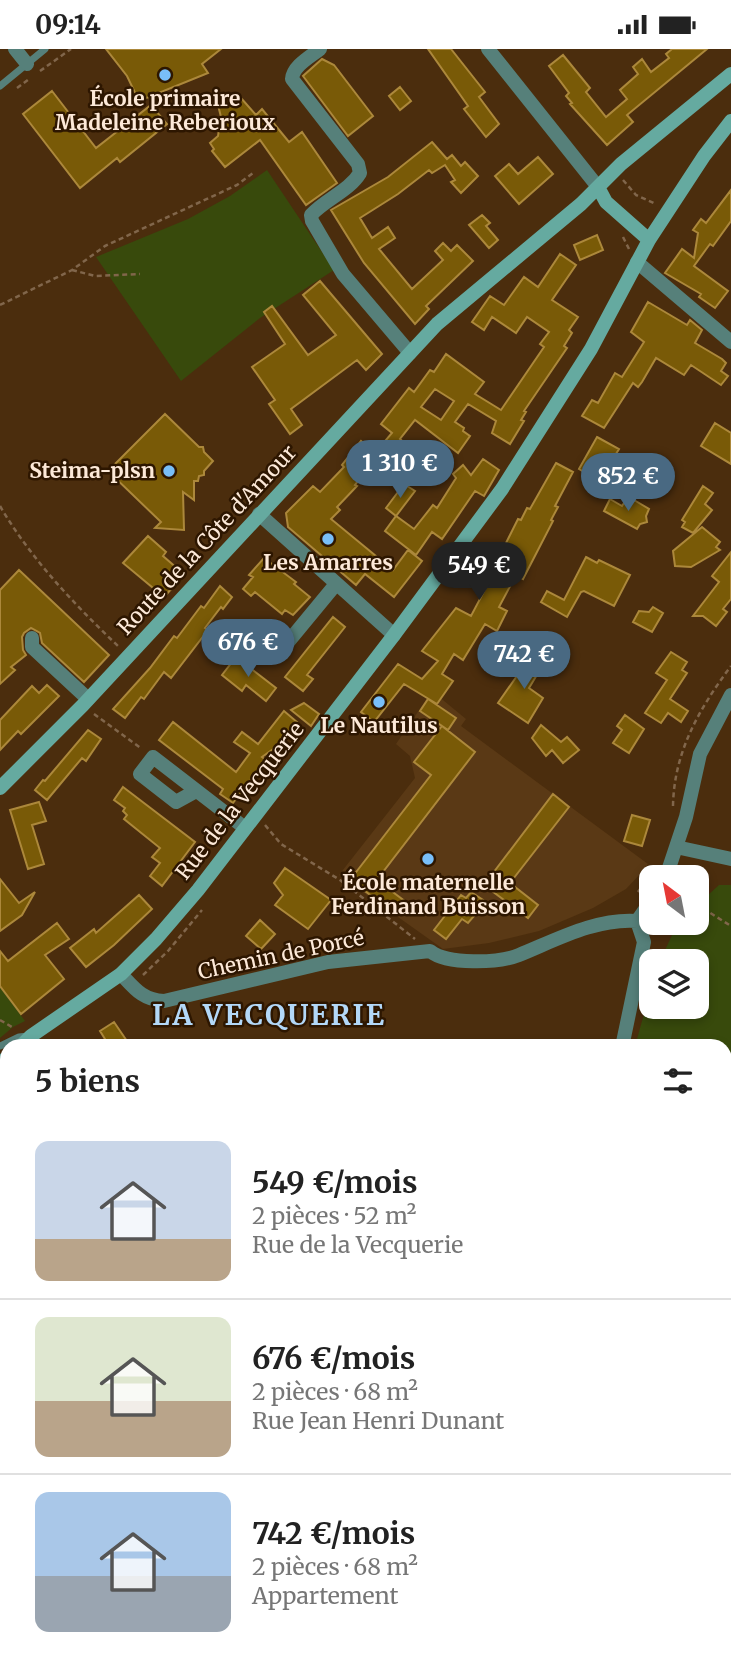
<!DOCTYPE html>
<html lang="fr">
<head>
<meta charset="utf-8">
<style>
  body { margin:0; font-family:Merriweather,serif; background:#f2f2f2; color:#222; height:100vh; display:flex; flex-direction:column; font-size:26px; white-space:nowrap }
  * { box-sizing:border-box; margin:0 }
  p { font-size:23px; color:#767676 }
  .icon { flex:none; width:38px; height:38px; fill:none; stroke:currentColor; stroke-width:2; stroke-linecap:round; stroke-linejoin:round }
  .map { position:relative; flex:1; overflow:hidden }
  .details { position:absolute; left:0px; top:990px; width:732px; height:625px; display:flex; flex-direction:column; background:#fff; border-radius:21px 21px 0 0; box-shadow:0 4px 10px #0003 }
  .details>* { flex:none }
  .needle { width:46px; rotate:328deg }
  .controls { position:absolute; left:639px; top:816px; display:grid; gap:14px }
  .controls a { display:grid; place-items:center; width:70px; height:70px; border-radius:14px; background:#fff; box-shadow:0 4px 10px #0003; font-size:35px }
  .price { position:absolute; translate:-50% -60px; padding:0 16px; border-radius:24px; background:#496982; color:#fff; font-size:23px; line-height:46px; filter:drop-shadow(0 2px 4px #0008) }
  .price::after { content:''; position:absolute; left:50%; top:42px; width:21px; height:16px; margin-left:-10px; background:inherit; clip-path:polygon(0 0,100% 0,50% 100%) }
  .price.on { background:#222; color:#fff }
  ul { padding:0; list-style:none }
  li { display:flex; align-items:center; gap:21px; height:175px; padding:0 35px }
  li+li { border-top:2px solid #e0e0e0 }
  li span { display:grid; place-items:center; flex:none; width:196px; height:140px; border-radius:14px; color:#555 }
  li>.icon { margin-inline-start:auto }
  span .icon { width:84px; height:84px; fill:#fffc; stroke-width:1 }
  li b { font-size:30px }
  h2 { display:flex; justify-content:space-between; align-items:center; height:84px; padding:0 35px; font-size:30px }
  .status { display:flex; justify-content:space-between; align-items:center; height:49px; padding:0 35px; background:#fff; direction:ltr }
  .status svg { height:19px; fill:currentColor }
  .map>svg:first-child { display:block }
  .built { fill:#5a3915 }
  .green { fill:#384a0c }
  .forest { fill:#627834 }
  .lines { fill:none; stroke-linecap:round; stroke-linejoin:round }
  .stream { stroke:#4683b3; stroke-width:4.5 }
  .building { fill:#795a07; stroke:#ac883b; stroke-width:2; fill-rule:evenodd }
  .path { stroke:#81664b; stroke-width:2.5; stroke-dasharray:5 3.5; stroke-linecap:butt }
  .lane { stroke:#56807a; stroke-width:7 }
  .street { stroke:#56807a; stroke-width:14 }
  .secondary { stroke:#65aaa0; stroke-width:14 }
  .poi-dot { fill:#79bff8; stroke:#2d1600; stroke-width:2.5 }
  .labels { text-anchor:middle; stroke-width:5; stroke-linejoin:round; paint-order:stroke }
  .poi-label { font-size:21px; font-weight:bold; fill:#fde9d8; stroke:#2d1600 }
  .street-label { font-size:21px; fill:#fde9d8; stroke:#2d1600 }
  .district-label { font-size:28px; font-weight:bold; letter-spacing:2px; fill:#b3d8f8; stroke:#2d1600 }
</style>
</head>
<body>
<div class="status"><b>09:14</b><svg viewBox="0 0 49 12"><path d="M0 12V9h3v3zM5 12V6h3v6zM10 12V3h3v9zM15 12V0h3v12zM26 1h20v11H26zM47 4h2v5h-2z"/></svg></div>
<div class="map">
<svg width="731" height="1614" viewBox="0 0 731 1614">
  <rect width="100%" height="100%" fill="#4b2d0d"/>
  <path class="built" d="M432,642l34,28 -5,7 187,138 -6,8 -16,17 -33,19 -54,23 -50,12 -46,6 -104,-74 76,-97 -5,-22 -14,-12z"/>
  <path class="green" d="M267,121l67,100 -74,48 -79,63 -85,-124 92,-38 42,-23z
    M719,836h12v778h-703l9,-6h687v-610l-89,-1 16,-57v17h45v-45h-36l18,-39h18l1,-17z
    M0,938l25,34 -12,6 -13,11z
    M0,1102l7,10v104l-7,4z"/>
  <path class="forest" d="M725,1006h6v109l-6,18z
    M724,1370h7v98l-6,1z
    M37,1608h480l-8,6h-481z"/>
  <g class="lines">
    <path class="stream" d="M724,1381h7
      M126,1614l7,-6"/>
  </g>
  <path class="building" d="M106,0h115l-19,15 6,9 -69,28 -12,-25z
    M428,0h23l34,43 -6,5 20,27 -13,13 -22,-28 4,-3z
    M672,0h35l-80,66 6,7 -26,23 -37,-41 2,-1 -6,-7 3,-3 -20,-27 14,-11 27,33 -4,4 20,25 21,-18 -7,-9 18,-16 -5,-7 9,-8 9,13 18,-14 -3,-4z
    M322,10l12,6 39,51 -25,20 -45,-60z
    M400,38l11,14 -11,9 -11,-14z
    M52,42l44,57 55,-43 16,19 -47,38 -3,-4 -37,30 -57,-74z
    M223,47l18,2 15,17 6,-6 27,33 13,-10 35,51 -31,22 -46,-65 -35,27 -13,-16 2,-2 -4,-6 8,-7 3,-19 -4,-16z
    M432,93l15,17 5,-4 9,11 4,-4 13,14 -17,17 -10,-11 4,-2 -10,-15 -13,8 -3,-3 -31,24 -38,24 12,20 16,-11 7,11 -16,11 33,40 31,-29 -8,-9 8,-8 8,8 6,-6 16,16 -47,45 3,3 -14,15 -51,-61 -33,-53 57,-33z
    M538,108l15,17 -34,30 -24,-28 14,-12 9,10z
    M731,141v31l-18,25 -3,-2 -3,4 -13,18 34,25 -13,17 -16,-11 2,-3 -36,-21 17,-24 12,9 4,-25 -5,-3 8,-11 5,4z
    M482,166l8,8 -4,3 12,14 -9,8 -20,-23z
    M597,186l6,15 -23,10 -6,-15z
    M560,205l16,11 -24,35 26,17 -9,13 3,3 -8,13 3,2 -43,63 2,1 -5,8 3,1 -14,23 -18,-11 4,-12 -28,-17 -13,18 9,6 -1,3 7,5 -12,17 -43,-33 -15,19 9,8 -20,25 -15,-11 -19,24 2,1 -20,21 3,3 -9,9 62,51 15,-20 14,11 -28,36 -29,-23 -9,11 -68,-58 -2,-14 27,-27 7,6 24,-25 -2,-2 19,-24 14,12 17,-20 -11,-9 28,-36 5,4 16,-22 4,2 12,-18 38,28 -9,12 26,16 43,-63 -4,-3 9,-12 -22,-15 -11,16 -24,-16 -8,13 -12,-8 18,-26 14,9 20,-28 14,10zM435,340l19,12 -13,19 -20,-13z
    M320,232l62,73 -16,16 -9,-10 -66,49 11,16 -12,9 -21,-30 6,-4 -23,-33 33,-23 -21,-32 8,-6 36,49 28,-20 -33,-40z
    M648,253l39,23 3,-5 12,10 -7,13 27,16 4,4 -5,8 7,5 -7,9 -30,-20 -7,10 -28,-17 -14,24 -4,5 -5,-4 -29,45 -22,-12 10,-16 6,3 17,-30 7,4 22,-35 -13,-10z
    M165,365l34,33h4l1,5 9,9 -9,10v4l-5,1 -1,5h-4v19l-11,-8 1,38 -29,-2 6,-6 -53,-51z
    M715,374l16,10v31l-30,-18z
    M597,388l22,12 -8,13 -3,-2 -11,20 -18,-11z
    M483,410l16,11 -15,26 -9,-5 -33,48 -10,-7 -16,23 -31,-24 11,-15 18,13 19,-24 4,3 19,-30 -3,-4 10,-9 8,10z
    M556,414l17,9 -18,34 3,1 -7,13 2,1 -30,58 -7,-4 -17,32 8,4 -10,20 -12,-7 -22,36 -9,-6 -12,20 11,7 -16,23 -33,-20 -30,38 -13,-10 37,-48 24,15 16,-18 -16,-10 34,-43 15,8 36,-68 -3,-1 14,-28 3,1 6,-12 3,1z
    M404,435l11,7 -19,25 -10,-8z
    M703,437l10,7 -8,11 7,6 -19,23 -11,-6 3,-5 -3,-2z
    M610,450l12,7 4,-6 6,3 2,-3 15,9 -3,7 1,6 -7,2 -3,5 -33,-18z
    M702,478l18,15 -4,5 4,3 -29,17 -16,-1 -2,-15z
    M148,487l18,16 -3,4 15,13 -12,12 7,6 -9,10 -41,-34z
    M731,503v47l-8,10 4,3 -11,14 -13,-10h-10l26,-34 -7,-6z
    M586,508l11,6 2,-3 31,15 -16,31 -30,-15 -3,1 -14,25 -26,-15 6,-11 17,9z
    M264,509l32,24 -2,2 16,13 -17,18 -8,-5 -3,4 -27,-22 -4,4 -8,-7 10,-12 -4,-2z
    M19,521l90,85 -25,27 -42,-39 -2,-10 -9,-5 -7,5 -2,4 1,13 3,5 -15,12 4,3 -15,14v-94z
    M220,537l12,11 -9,12 -2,-2 -16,21 3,2 -37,48 -7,-6 -20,27 -3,-2 -16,21 -12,-9 37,-41 24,-32 3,2 24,-32 3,2z
    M653,558l10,6 -11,19 -19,-10 6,-11 10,1z
    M333,568l12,10 -38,48 6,4 -10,12 -18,-14z
    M671,603l16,10 -5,8 5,3 -17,26 18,12 -7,11 -13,-9 -7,10 -16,-10 22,-33 -11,-7z
    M533,604l13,7 -17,28 14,10 -15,25 -30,-20z
    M236,608l40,31 -10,13 -20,-16 -4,6 -20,-16z
    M47,636l12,11 -38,38 -3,-3 -18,19v-30l32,-34 7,7z
    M428,650l28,19 -8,12 -28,-19z
    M304,654l15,11 -8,12 -20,-16z
    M284,662l13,11 -21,25 -14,10 4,3 -33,43 -13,-9 3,-5 -64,-49 14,-18 63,50 14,-19 -16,-11 8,-10 16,12z
    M625,666l19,14 -15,24 -16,-10 9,-13 -5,-4z
    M541,676l20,17 6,-5 12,13 -16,13 -11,-13 -6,6 -14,-18z
    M442,677l33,26 -92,120 3,15 20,15 -10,12 -46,-34 81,-105 -17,-13z
    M88,681l13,9 -15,22 -4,-3 -35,42 -12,-10 8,-10 2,1z
    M123,738l72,55 -33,44 -12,-10 10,-13 -8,-6 8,-9 -36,-29 3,-4 -4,-4 2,-3 -11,-8z
    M553,745l16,13 -59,76 28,22 -10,13 -44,-33z
    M39,753l7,19 -14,4 12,39 -16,5 -18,-59z
    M632,766l18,5 -8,26 -18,-5z
    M285,819l46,32 -23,29 -33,-24 8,-10 -9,-12z
    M0,830l19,24 16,-11 -13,23 -22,16z
    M471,843l12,8 -6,6 3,3 -12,14 -6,-4 -16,20 -12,-9 27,-35 5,3z
    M139,846l13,14 -38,36 -28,22 -16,-19 24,-19 2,4z
    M260,871l15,14 -14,15 -15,-13z
    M57,874l12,16 -24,16 19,24 -43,35 -21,-28v-35l8,10z
    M114,973l17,25h-21l-10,-16z"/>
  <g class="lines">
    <path class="path" d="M40,22l31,-22
      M17,39l12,-9
      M623,131l13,15 20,9
      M623,188l6,12
      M72,221l23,6 45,-2
      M0,256l72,-35 33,-24 132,-61 16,-12
      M0,457c31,53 74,98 118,140
      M94,665l48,35
      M673,757c1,-54 26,-97 58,-140
      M265,776l16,19 59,36 75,59
      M638,843l14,-20
      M696,855l35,22
      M143,926l25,-24 34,-41
      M0,971l12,7
      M724,1365h7
      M724,1454l7,-2
      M188,1614l1,-6
      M477,1614l3,-6
      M496,1614l6,-6"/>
    <path class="lane" d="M0,37l45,-37
      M0,997l19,-9 9,-1
      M724,1141h7"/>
    <path class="street" d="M15,0l12,15
      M320,0c-10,8 -27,17 -28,30l66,85 2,9c-11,18 -34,26 -49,42l1,6 31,53 67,79
      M488,0l110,138
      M637,213l94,80
      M259,465l135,121
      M32,589v9l56,52
      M265,593l19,5 52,-63
      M196,742l-20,11 -36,-28 13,-17 92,71
      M676,798l55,12
      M666,828l20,-60 14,-63 31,-59
      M637,872l14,-20
      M121,925c14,15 22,26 43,27l164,-39 102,-11c17,14 69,12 89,4 37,-15 77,-37 118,-34
      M622,998l22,-105 -7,-21
      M0,1441l7,-5"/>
    <path class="secondary" d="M598,138l8,15 43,38
      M0,739l83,-83 354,-381 144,-120 40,-40 110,-90
      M20,998l11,-11 90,-62 35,-35 42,-49 196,-255 108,-146 89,-140 58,-109 55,-84 27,-35
      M0,1013l7,-4
      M0,1285l7,14
      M96,1608l1,6"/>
  </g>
  <g class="poi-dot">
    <circle cx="165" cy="26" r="7"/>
    <circle cx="169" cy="422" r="7"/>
    <circle cx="328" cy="490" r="7"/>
    <circle cx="379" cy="653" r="7"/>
    <circle cx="428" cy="810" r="7"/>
  </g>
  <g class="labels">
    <g class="poi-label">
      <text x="165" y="57">École primaire<tspan x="165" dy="24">Madeleine Reberioux</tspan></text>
      <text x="155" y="429" text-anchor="end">Steima-plsn</text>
      <text x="328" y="521">Les Amarres</text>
      <text x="379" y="684">Le Nautilus</text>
      <text x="428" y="841">École maternelle<tspan x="428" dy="24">Ferdinand Buisson</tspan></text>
    </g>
    <g class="street-label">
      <text transform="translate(207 491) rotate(-47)" y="7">Route de la Côte d'Amour</text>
      <text transform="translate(240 752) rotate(-52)" y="7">Rue de la Vecquerie</text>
      <text transform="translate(281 906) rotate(-12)" y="7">Chemin de Porcé</text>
    </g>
    <g class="district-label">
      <text x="269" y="976">LA VECQUERIE</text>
    </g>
  </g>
</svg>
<div class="controls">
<a><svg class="needle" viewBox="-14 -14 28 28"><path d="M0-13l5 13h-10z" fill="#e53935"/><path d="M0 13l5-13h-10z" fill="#767676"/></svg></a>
<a><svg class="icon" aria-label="layers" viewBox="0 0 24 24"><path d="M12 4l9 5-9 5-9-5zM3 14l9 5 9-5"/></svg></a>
</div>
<b class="price" style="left:400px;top:451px">1 310 €</b>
<b class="price" style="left:628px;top:464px">852 €</b>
<b class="price on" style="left:479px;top:553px">549 €</b>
<b class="price" style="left:248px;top:630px">676 €</b>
<b class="price" style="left:524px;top:642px">742 €</b>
<section class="details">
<h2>5 biens<svg class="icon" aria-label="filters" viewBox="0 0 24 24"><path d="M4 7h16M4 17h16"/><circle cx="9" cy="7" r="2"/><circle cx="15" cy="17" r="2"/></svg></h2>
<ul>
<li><span style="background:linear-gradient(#c9d6e8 70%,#b9a48a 0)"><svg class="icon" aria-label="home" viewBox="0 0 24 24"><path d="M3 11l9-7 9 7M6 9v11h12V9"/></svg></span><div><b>549 €/mois</b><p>2 pièces · 52 m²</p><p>Rue de la Vecquerie</p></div></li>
<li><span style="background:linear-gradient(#dfe7d0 60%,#b9a48a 0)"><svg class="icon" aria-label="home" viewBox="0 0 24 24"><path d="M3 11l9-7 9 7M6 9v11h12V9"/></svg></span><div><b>676 €/mois</b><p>2 pièces · 68 m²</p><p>Rue Jean Henri Dunant</p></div></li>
<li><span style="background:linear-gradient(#a9c7e8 60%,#9aa5b1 0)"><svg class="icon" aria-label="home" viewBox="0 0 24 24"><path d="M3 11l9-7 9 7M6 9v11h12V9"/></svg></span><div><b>742 €/mois</b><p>2 pièces · 68 m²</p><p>Appartement</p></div></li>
</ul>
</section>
</div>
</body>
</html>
